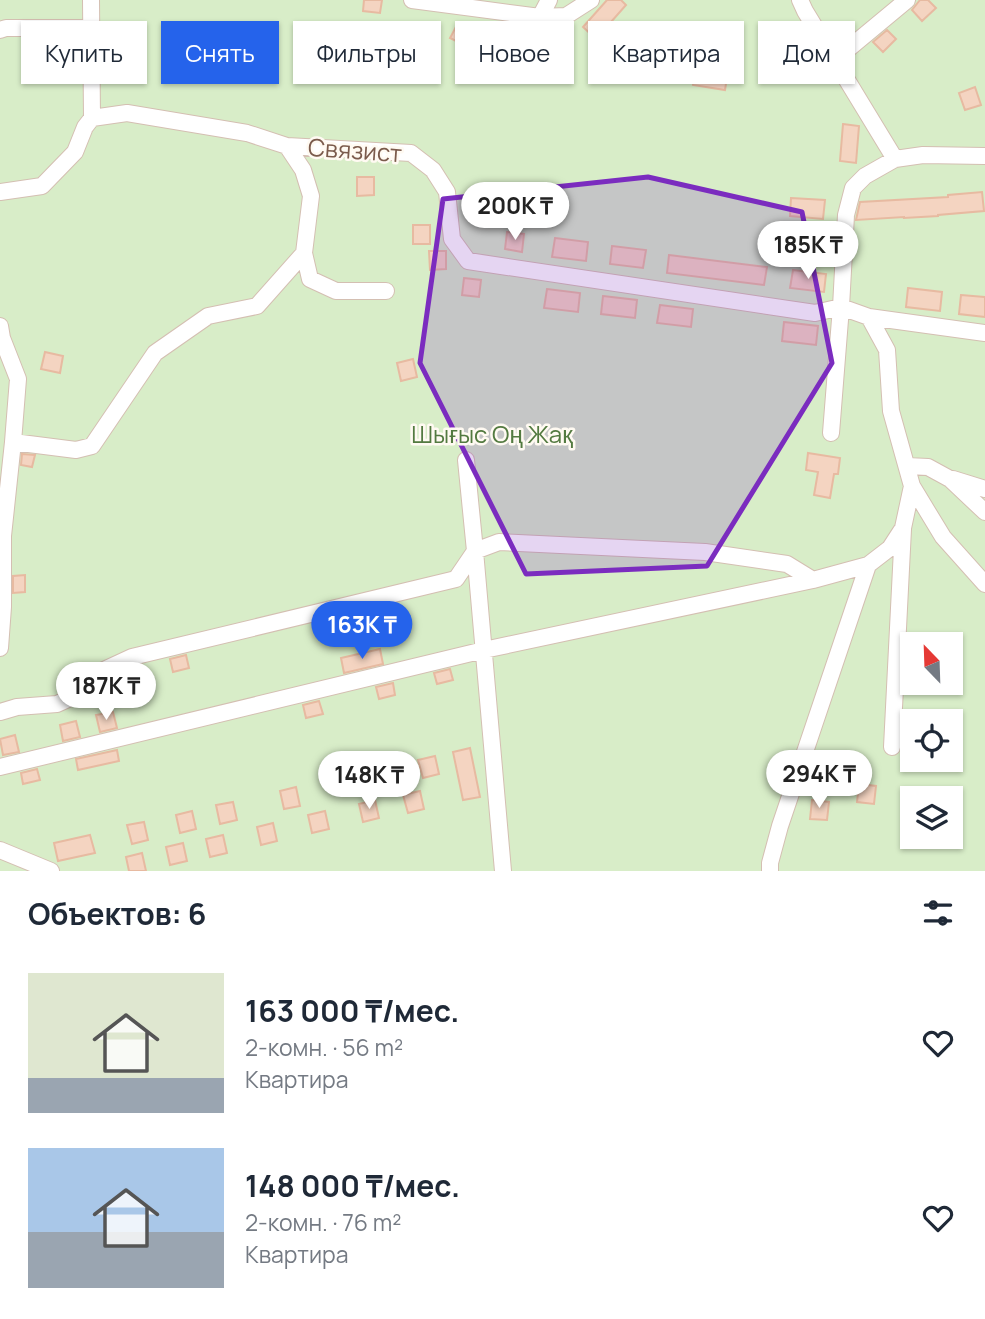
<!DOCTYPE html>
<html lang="ru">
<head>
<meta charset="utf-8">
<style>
  body { margin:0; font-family:Manrope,sans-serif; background:#f6f6f7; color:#1f2937; height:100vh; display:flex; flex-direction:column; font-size:26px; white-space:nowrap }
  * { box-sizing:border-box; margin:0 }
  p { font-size:23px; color:#747a83 }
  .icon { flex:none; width:38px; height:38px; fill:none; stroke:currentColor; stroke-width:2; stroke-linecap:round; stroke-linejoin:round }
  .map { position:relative; height:871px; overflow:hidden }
  .side { display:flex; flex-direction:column; background:#fff; flex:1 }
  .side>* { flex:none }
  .top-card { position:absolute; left:21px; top:21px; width:943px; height:63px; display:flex; gap:14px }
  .needle { width:46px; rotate:337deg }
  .fabs { position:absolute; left:900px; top:632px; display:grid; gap:14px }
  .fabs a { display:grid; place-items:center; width:63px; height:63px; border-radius:0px; background:#fff; box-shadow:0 2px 5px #0004; font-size:35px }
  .price { position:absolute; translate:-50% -60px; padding:0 16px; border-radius:24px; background:#fff; color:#222; font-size:23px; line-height:46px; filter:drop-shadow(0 2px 4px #0008) }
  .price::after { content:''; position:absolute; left:50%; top:42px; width:21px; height:16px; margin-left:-10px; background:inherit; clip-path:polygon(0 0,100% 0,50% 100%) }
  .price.on { background:#2563eb; color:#fff }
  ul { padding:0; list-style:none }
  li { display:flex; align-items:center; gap:21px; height:175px; padding:0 28px }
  li span { display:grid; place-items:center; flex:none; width:196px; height:140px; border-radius:0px; color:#555 }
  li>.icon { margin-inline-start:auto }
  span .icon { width:84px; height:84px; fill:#fffc; stroke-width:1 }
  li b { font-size:30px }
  h2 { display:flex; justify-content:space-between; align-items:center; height:84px; padding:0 28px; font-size:30px }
  .chip { padding:0 24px; border-radius:0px; background:#fff; box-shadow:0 2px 5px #0004; font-size:24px; line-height:63px }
  .chip.on { background:#2563eb; color:#fff }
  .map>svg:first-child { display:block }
  .green { fill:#d8edc8; fill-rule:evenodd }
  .building { fill:#f4d4c1; stroke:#e7baa1; stroke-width:2 }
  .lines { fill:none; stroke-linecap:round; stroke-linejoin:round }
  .minor-casing { stroke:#d4bfb2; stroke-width:18 }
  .minor { stroke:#fff; stroke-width:16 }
  .marked { fill:#7b2cbf; fill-opacity:0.2; stroke:#7b2cbf; stroke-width:5; stroke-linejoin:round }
  .labels { text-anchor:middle; stroke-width:5; stroke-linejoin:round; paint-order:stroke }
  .street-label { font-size:24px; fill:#7b5b4c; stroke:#fffaf2 }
  .park-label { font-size:24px; fill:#537a40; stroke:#fffaf2 }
</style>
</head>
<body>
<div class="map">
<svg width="985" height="871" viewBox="0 0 985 871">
  <rect width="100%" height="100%" fill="#fdf6eb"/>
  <path class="green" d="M0,0h985v871h-985zM912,644h38v38h-38zM912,721h38v39h-38zM912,798h38v38h-38z"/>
  <path class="building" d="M364,0h18l-2,13 -17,-2z
    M607,0h14l5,5 -30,34 -13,-12z
    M920,0h8l8,8 -14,13 -10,-11z
    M458,23l15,8 -7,15 -16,-8z
    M497,28l16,8 -8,15 -15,-7z
    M887,30l9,9 -13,13 -10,-10z
    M536,33l15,8 -7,15 -16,-8z
    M695,67l33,4 -3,19 -32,-5z
    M975,87l6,18 -16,5 -6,-17z
    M843,124l16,2 -3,37 -16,-2z
    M357,177h17v18l-17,1z
    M982,192l2,19 -46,4v1l-34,2v-1l-48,3 4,-18 88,-5v-2z
    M791,198l34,2 -2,19 -33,-3z
    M413,225h17v19h-17z
    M507,232l17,2 -2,18 -17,-3z
    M555,238l33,4 -2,19 -34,-4z
    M612,246l34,4 -3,18 -33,-4z
    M429,251h17v18l-16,1z
    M669,255l98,12 -3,18 -97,-12z
    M793,270l33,4 -2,18 -34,-4z
    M464,278l17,2 -2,17 -17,-2z
    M908,288l34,4 -2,19 -34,-4z
    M547,289l33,4 -2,19 -34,-4z
    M961,295l24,2v20l-26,-3z
    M603,296l34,4 -2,18 -34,-4z
    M660,305l33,4 -2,18 -34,-4z
    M784,322l34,4 -2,19 -34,-4z
    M45,352l18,4 -3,17 -19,-4z
    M413,359l4,18 -16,4 -4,-18z
    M808,453l32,5 -2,16h-4l-4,24 -16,-3 4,-23 -12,-2z
    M22,454l13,1 -3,12 -11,-2z
    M25,575v17l-12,1v-17z
    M380,649l3,15 -39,9 -3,-15z
    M186,655l3,13 -16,4 -3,-13z
    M450,669l3,11 -16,4 -3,-11z
    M393,683l2,12 -16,4 -3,-12z
    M319,701l4,13 -17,4 -3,-13z
    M113,712l4,16 -17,4 -4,-17z
    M76,721l4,16 -17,4 -3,-16z
    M15,735l4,17 -16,3 -3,-16z
    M470,748l10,49 -17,3 -10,-48z
    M117,750l2,11 -41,9 -2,-11z
    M435,756l4,18 -16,4 -5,-18z
    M37,769l3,11 -17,4 -2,-11z
    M859,784l17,2 -2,18 -17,-2z
    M296,787l4,19 -16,3 -4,-18z
    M420,791l4,18 -16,4 -5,-18z
    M375,800l4,18 -16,4 -4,-18z
    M812,800l17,2 -2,18 -17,-1z
    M233,802l4,18 -17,4 -4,-19z
    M192,811l4,18 -16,4 -4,-18z
    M325,811l4,18 -17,4 -4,-18z
    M144,822l4,18 -16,4 -5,-19z
    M273,823l4,18 -16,4 -4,-18z
    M90,835l5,18 -37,8 -4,-18z
    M223,835l4,18 -17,4 -4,-18z
    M183,843l4,18 -17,4 -4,-18z
    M142,853l4,18h-17l-3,-14z"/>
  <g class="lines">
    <g class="minor-casing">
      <path id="minor" d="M412,0l128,17 26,-1 25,-16
        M800,0l5,11 90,148 28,-4 62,1
        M540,17l9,-17
        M0,30l6,-2h86
        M836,59l71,-59
        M92,118l35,-5 120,20 40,13 124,7 22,17 14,22 5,47 16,22 347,52 26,-6 28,10 116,16
        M0,192l42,-6 33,-34 10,-25 7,-9 -1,-118
        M304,253l6,26 26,12h50
        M0,326l2,12 16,41 -5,63
        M831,433l10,-126 5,-92 7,-27 12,-12 30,-17
        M907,466l21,1 22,12 35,33
        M953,479l32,10
        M912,486l31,51 42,47
        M0,535l3,1 10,-94 63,8 16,-4 63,-93 53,-37 49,-10 47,-53 7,-57 -8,-26 -16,-24
        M0,648l3,-41v-71
        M0,712l17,-5 40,-3 11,-5 23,-23 41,-19 324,-78 19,-28 -9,-91
        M892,747l11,-218
        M0,767l484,-117 329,-70 55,-15 22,-17 13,-20 9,-42 -21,-75 -4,-61 -18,-33
        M0,850l51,21
        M503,871l-28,-320 24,-9 206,10 82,12 26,16
        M770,871v-8l10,-37 88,-261"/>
    </g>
    <use href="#minor" class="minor"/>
  </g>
  <path class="marked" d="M648,177l154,35 30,151 -125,203 -181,8 -106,-211 23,-164z"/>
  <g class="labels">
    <g class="street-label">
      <text transform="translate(355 151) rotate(4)" y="8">Связист</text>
    </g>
    <g class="park-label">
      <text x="492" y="443">Шығыс Оң Жақ</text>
    </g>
  </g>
</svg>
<div class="fabs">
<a><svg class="needle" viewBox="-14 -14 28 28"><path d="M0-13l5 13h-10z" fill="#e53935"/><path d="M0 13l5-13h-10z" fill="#747a83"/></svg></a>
<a><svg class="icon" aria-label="locate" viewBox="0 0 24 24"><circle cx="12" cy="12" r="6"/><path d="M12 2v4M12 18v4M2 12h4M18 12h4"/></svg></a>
<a><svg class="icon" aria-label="layers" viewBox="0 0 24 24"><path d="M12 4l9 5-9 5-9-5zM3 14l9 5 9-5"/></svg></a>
</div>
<b class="price" style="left:515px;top:242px">200K ₸</b>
<b class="price" style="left:808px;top:281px">185K ₸</b>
<b class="price on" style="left:362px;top:661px">163K ₸</b>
<b class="price" style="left:106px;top:722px">187K ₸</b>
<b class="price" style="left:819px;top:810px">294K ₸</b>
<b class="price" style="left:369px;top:811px">148K ₸</b>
<div class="top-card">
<a class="chip">Купить</a>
<a class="chip on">Снять</a>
<a class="chip">Фильтры</a>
<a class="chip">Новое</a>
<a class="chip">Квартира</a>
<a class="chip">Дом</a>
</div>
</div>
<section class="side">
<h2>Объектов: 6<svg class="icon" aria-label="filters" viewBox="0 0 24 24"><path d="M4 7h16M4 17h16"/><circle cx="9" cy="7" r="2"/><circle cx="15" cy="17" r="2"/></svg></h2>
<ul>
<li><span style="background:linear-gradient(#dfe7d0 75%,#9aa5b1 0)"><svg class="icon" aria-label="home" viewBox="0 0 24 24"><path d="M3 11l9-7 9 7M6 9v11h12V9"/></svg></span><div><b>163 000 ₸/мес.</b><p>2-комн. · 56 m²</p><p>Квартира</p></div><svg class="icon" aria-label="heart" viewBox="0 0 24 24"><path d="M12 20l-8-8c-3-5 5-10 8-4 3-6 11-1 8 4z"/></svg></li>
<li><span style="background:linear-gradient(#a9c7e8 60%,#9aa5b1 0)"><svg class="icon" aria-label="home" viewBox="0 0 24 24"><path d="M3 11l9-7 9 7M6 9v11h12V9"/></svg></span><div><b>148 000 ₸/мес.</b><p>2-комн. · 76 m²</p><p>Квартира</p></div><svg class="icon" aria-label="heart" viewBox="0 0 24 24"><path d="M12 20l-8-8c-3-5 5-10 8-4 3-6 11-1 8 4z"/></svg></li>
</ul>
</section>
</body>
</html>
